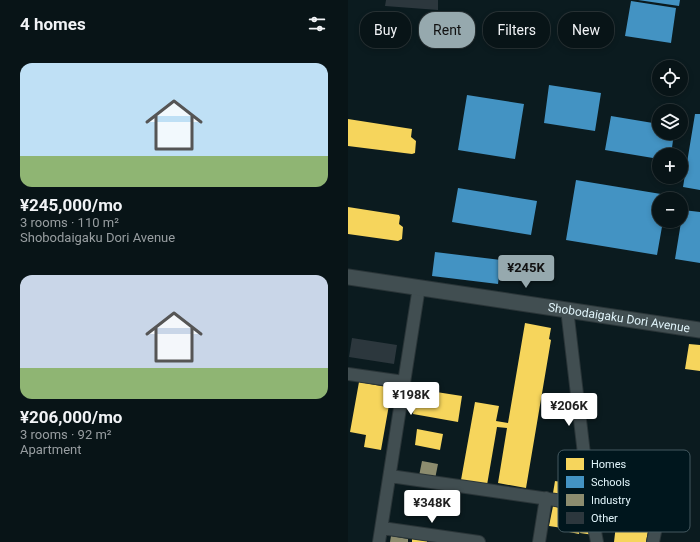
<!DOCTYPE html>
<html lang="en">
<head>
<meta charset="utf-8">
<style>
  body { margin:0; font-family:Roboto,sans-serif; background:#111d20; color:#f1f3f6; height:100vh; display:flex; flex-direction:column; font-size:15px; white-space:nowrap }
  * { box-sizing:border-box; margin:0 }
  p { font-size:13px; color:#989ea1 }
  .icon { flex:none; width:22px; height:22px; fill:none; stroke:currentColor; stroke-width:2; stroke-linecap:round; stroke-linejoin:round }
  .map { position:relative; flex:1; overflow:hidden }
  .panel { display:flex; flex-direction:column; background:#081417; width:348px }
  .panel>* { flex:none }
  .guide { position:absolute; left:12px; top:12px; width:280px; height:36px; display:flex; gap:8px }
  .buttons { position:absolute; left:304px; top:60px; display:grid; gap:8px }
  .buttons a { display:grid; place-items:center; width:36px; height:36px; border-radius:50%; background:#081417; box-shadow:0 2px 6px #0003,0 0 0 1px #293336; font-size:20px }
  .price { position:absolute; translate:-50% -34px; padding:0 9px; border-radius:4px; background:#fff; color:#222; font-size:13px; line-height:26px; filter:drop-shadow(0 1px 2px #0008) }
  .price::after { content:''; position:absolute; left:50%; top:24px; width:12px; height:9px; margin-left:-6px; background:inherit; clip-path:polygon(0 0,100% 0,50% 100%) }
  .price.active { background:#96a9ae; color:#111 }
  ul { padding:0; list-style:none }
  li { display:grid; align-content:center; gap:8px; height:212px; padding:0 20px }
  li span { display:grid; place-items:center; height:124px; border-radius:12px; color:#555 }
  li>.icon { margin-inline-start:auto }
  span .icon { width:72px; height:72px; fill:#fffc; stroke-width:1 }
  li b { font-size:17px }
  h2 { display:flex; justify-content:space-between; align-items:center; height:48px; padding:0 20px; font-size:17px }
  .pill { padding:0 14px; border-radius:16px; background:#081417; box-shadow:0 2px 6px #0003,0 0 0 1px #293336; font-size:14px; line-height:36px }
  .pill.active { background:#96a9ae; color:#111 }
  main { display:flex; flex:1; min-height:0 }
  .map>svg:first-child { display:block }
  .homes { fill:#f6d55c }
  .schools { fill:#4393c3 }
  .industry { fill:#8c8c6e }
  .building { fill:#2c373d }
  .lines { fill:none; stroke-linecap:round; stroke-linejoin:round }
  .minor-casing { stroke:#2a3538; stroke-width:14 }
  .tertiary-casing { stroke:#2a3538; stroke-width:17 }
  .minor { stroke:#414e51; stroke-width:12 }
  .tertiary { stroke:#414e51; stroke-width:15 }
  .labels { text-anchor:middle; stroke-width:4; stroke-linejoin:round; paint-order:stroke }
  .street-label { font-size:12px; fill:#e1f5fb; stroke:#00161d }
  .key { fill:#00161d; stroke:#445960; stroke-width:1 }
  .key-label { font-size:11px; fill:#e1f5fb }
</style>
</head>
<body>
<main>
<section class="panel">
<h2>4 homes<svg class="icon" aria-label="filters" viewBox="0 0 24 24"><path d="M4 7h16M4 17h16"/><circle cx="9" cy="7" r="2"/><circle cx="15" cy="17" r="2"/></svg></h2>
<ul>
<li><span style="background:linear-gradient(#bfe0f5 75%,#8fb573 0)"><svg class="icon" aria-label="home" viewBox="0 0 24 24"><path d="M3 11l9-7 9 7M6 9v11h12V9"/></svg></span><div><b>¥245,000/mo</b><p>3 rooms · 110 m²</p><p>Shobodaigaku Dori Avenue</p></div></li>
<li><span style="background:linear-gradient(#c9d6e8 75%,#8fb573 0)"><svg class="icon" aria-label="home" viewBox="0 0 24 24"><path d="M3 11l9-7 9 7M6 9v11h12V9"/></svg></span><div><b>¥206,000/mo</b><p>3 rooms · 92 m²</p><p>Apartment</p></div></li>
</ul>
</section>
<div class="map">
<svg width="352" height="542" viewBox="0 0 352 542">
  <rect width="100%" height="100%" fill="#0b1b1f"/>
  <path class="homes" d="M0,119l64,10 -1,8 5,4 -1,12 -3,1 -64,-8z
    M0,207l51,8 1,2 -1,7 4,3 -1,12 -4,2 -50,-7z
    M177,323l26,5 -2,11 2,1 -25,148 -28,-5 9,-55 -10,-1 -10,58 -26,-5 14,-78 24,4 -3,15 12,2z
    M341,344l11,1v26l-15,-2z
    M11,382l33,6 -11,62 -17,-3 2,-12 -16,-3z
    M69,389l45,7 -4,26 -45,-8z
    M69,429l26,5 -3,16 -25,-5z
    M207,481l32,5 -2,13 -32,-6z
    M205,506l18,6v-4l12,2 -4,24 -10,-2v-3l-20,-3z
    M237,511h5l4,24 -14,-2z
    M268,525l32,6 -2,11h-32z
    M64,539l15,2v1h-15z"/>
  <path class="schools" d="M290,0h42l-1,6z
    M283,1l45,7 -5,35 -46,-7z
    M201,85l52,8 -6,38 -51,-8z
    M119,95l57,9 -9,55 -57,-9z
    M347,114h5v76l-17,-3z
    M263,116l48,8v9h15l-3,22h-12v4l-54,-9z
    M228,180l91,15 -1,4h-7v22h4l-6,34 -91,-15z
    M110,188l79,13 -6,34 -79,-13z
    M335,210l17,2v51l-25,-4z
    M87,252l66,8 -3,24 -66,-8z
    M161,261l26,4 -3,16 -26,-4z"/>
  <path class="industry" d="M74,461l16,3 -3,15 -16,-3z
    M43,536l17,3v3h-18z"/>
  <path class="building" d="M38,0h52v10l-53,-4z
    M4,338l45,7 -3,19 -45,-7z"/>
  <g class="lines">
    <g class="minor-casing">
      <path id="minor" d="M219,309l23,196 7,37
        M0,374l56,8
        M42,476l200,29
        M34,528l97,14
        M31,542l40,-255
        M191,542l7,-44
        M305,542l9,-45"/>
    </g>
    <g class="tertiary-casing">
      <g id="tertiary">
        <path id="s1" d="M0,277l352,53"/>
      </g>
    </g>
    <use href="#minor" class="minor"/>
    <use href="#tertiary" class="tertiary"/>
  </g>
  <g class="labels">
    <g class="street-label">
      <text dy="4" stroke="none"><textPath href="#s1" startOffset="274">Shobodaigaku Dori Avenue</textPath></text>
    </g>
  </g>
  <rect x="210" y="450" width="132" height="82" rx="6" class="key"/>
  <rect x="218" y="458" width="18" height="12" fill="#f6d55c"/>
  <rect x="218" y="476" width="18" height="12" fill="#4393c3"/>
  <rect x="218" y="494" width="18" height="12" fill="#8c8c6e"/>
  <rect x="218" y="512" width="18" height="12" fill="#2c373d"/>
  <g class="key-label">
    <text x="243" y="468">Homes</text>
    <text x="243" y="486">Schools</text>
    <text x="243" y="504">Industry</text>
    <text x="243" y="522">Other</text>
  </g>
</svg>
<div class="buttons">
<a><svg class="icon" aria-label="locate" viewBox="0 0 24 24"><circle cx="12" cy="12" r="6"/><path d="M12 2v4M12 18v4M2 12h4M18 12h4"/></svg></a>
<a><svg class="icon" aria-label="layers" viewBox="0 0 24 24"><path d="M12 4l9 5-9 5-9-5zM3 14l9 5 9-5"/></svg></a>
<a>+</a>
<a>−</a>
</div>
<b class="price active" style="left:178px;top:289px">¥245K</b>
<b class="price" style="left:63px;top:416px">¥198K</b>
<b class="price" style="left:221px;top:427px">¥206K</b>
<b class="price" style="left:84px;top:524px">¥348K</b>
<div class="guide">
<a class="pill">Buy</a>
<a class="pill active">Rent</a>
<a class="pill">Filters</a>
<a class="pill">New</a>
</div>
</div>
</main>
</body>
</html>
